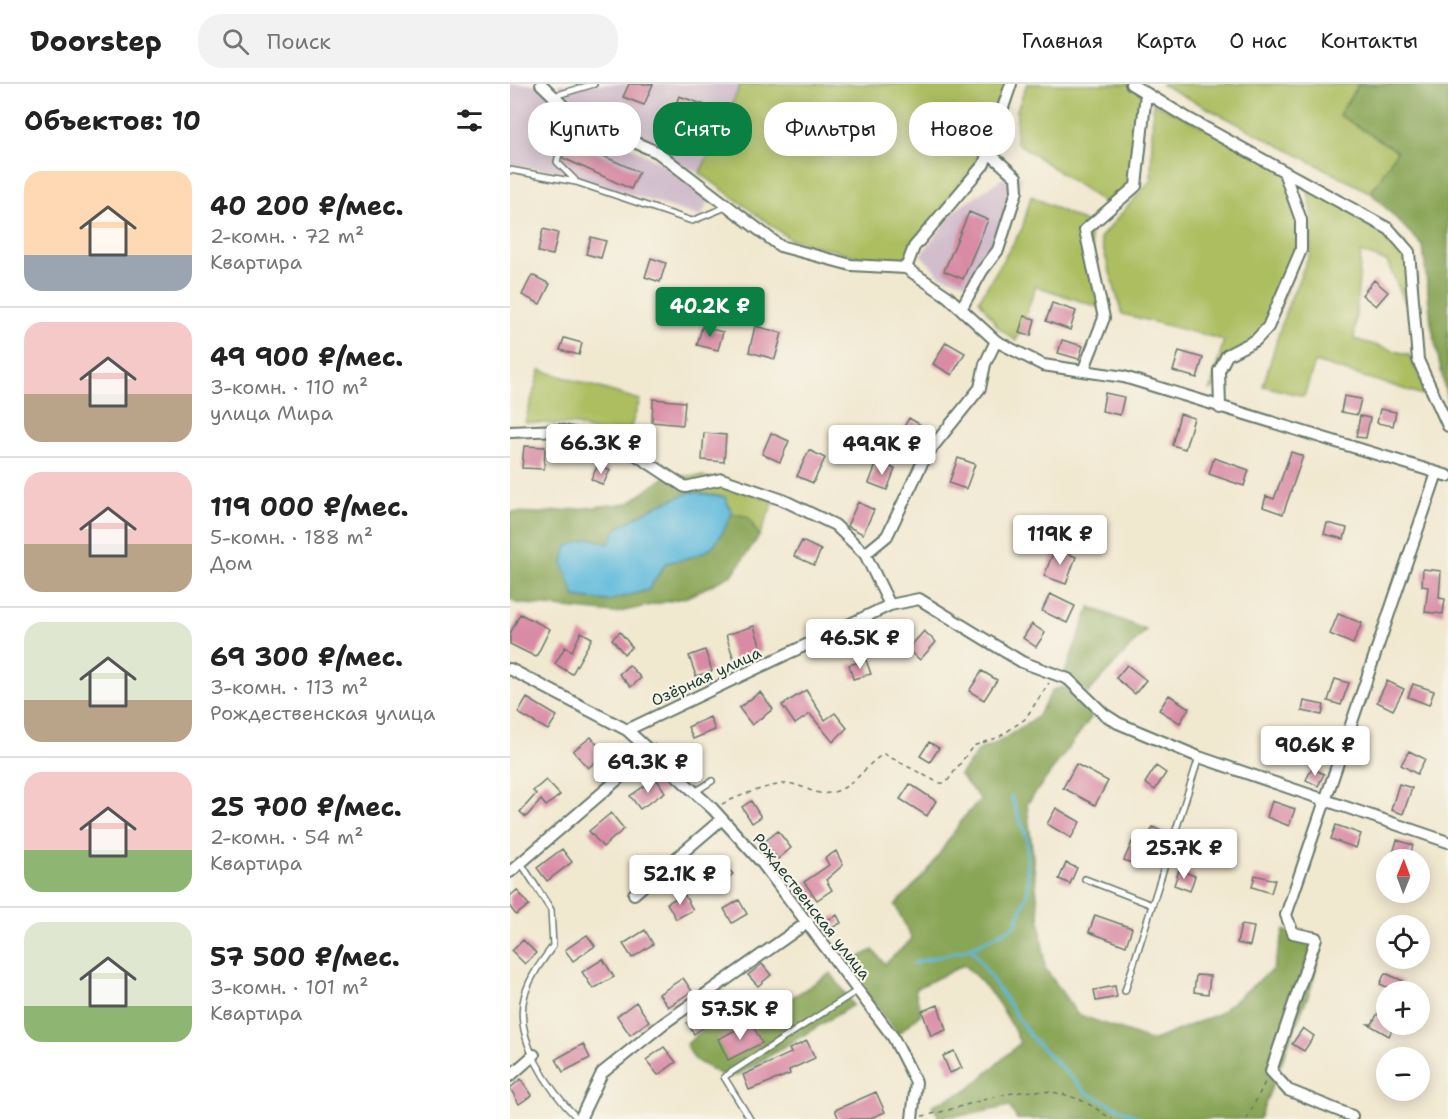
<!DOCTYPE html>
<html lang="ru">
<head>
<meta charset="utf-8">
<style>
  body { margin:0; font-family:"Shantell Sans",sans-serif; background:#f2f2f2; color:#222; height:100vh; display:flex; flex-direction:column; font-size:22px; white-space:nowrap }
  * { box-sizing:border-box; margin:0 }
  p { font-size:20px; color:#767676 }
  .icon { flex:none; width:33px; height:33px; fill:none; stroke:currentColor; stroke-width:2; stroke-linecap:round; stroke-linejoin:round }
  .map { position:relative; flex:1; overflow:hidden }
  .panel { display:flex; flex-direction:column; background:#fff; width:510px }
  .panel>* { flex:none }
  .top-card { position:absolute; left:18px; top:18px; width:570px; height:54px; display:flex; gap:12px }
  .needle { width:39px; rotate:1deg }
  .fabs { position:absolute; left:866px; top:765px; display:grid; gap:12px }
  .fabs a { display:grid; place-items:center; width:54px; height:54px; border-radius:50%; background:#fff; box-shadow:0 3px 15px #0003; font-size:30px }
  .price { position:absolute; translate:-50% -51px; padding:0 14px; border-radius:6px; background:#fff; color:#222; font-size:20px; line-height:39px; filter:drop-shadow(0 2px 3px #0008) }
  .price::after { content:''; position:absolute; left:50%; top:36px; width:18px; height:14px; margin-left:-9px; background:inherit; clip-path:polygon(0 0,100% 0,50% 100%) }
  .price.selected { background:#0b8043; color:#fff }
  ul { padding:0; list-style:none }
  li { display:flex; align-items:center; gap:18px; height:150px; padding:0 24px }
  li+li { border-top:2px solid #e0e0e0 }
  li span { display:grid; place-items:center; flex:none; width:168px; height:120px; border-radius:18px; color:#555 }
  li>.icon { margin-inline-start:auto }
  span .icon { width:72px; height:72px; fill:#fffc; stroke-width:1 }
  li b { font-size:26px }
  h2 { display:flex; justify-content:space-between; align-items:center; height:72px; padding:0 24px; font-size:26px }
  .pill { padding:0 21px; border-radius:24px; background:#fff; box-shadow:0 3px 15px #0003; font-size:21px; line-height:54px }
  .pill.selected { background:#0b8043; color:#fff }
  header { display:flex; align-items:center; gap:36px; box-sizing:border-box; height:84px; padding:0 30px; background:#fff; border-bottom:2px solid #e0e0e0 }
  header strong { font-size:28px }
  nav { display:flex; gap:33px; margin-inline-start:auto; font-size:21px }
  .search { width:420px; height:54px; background:#f2f2f2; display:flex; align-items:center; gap:15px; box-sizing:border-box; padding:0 21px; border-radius:24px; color:#767676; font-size:22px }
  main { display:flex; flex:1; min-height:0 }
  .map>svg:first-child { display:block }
  .industrial { fill:#d1bdcc }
  .green { fill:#acbe61; stroke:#667e4a; stroke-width:1.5 }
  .forest { fill:#89a557; stroke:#547146; stroke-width:1.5 }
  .water { fill:#5db9db; stroke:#3e7b88; stroke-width:1.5 }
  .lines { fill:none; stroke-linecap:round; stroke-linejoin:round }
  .stream { stroke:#5db9db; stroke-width:3 }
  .building { fill:#d98ba5 }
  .service-casing { stroke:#68796b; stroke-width:8 }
  .minor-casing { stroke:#68796b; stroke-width:14 }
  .path { stroke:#68796b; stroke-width:1.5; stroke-dasharray:4.5 4.5; stroke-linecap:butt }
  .service { stroke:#fff; stroke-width:5 }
  .minor { stroke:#fff; stroke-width:10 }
  .labels { text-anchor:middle; stroke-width:4.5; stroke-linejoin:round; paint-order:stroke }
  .street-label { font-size:16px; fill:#1f3d34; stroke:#f7f3e8 }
</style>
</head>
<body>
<header>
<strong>Doorstep</strong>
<div class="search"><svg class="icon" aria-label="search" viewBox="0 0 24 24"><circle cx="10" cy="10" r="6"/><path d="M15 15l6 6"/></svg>Поиск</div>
<nav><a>Главная</a><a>Карта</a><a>О нас</a><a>Контакты</a></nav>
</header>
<main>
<section class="panel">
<h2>Объектов: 10<svg class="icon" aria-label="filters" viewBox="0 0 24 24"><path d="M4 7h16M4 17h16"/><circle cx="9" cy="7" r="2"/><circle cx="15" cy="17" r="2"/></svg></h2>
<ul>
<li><span style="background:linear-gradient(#ffd9b3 70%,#9aa5b1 0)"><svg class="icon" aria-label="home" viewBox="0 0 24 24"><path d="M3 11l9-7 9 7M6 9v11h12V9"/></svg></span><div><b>40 200 ₽/мес.</b><p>2-комн. · 72 m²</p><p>Квартира</p></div></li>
<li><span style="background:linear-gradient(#f6c9c9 60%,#b9a48a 0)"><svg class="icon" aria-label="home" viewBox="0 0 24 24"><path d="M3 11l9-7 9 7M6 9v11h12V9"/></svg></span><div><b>49 900 ₽/мес.</b><p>3-комн. · 110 m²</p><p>улица Мира</p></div></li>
<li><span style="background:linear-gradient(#f6c9c9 60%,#b9a48a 0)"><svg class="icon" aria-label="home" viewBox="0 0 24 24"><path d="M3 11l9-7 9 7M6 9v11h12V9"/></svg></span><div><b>119 000 ₽/мес.</b><p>5-комн. · 188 m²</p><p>Дом</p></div></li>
<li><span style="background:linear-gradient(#dfe7d0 65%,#b9a48a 0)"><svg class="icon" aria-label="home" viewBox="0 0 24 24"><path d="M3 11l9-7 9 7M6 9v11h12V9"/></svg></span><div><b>69 300 ₽/мес.</b><p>3-комн. · 113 m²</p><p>Рождественская улица</p></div></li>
<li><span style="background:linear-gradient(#f6c9c9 65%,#8fb573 0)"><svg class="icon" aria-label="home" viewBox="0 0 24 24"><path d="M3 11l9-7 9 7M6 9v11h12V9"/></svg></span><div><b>25 700 ₽/мес.</b><p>2-комн. · 54 m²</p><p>Квартира</p></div></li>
<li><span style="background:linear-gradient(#dfe7d0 70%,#8fb573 0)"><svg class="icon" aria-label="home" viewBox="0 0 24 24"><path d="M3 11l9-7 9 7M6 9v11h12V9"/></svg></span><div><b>57 500 ₽/мес.</b><p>3-комн. · 101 m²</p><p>Квартира</p></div></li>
</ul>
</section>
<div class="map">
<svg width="938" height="1035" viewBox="0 0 938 1035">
  <rect width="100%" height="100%" fill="#f7f3e8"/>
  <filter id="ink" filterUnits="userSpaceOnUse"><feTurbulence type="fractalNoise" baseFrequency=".0167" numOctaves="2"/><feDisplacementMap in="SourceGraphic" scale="12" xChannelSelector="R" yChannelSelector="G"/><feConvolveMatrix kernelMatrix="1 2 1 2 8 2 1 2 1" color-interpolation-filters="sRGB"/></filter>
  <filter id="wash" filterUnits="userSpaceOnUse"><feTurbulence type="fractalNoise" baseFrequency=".008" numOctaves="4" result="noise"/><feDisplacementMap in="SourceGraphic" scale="24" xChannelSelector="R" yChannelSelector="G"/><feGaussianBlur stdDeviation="1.35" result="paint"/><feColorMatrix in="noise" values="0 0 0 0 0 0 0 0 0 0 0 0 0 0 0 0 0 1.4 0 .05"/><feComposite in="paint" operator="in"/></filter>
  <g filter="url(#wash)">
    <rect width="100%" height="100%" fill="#f1e8d0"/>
    <path class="industrial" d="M0,0h28l31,30 91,49 50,35 -9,19 -139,-45 -52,-7z
      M47,0h184l-41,89 -53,-25 -59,-35z
      M497,91l15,2 -18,63 -31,45 -33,-10 -19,-20 33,-44z"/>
    <path class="green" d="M231,0h270l-26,70 -32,38 -41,64 -28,7 -94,-24 -90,-66z
      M517,0h101l16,11 -13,95 -27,13 -88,-61 1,-32z
      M651,0h198l-20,31 59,36 -27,42z
      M643,19l125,58 23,42v49l-29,75 -46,31 -6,26 -10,6 14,-50 -102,-26 -22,-76 51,-58z
      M795,92l98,65 14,31 -2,29 -9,3 -19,-42 -26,-10 -7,87 55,16 21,42 -115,-35 -11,34 -41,-10 23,-76 24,-57 2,-42z
      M521,112l56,27 17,86 -68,-23 -20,55 -18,-14 -19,-27 43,-71z
      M30,286l100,30 -15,44 -48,-19 -52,-3z
      M156,392h36l72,25 -15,35 -11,-19 -16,-4 -7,-16 -33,-5z"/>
    <path class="forest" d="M849,0h89v320l-17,-81 -8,-77 -52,-53 26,-42 -58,-36z
      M156,392l26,16 -36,14 -38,22 -9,16 -19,-6 -15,59 32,4 41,-11 18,-27c43,-10 47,-9 66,-50l16,4 11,19 -27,39 -45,22 -72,16 -99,-10 -6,-4v-87l31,1 88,-10z
      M580,523l56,23 -58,63 -23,-21z
      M553,603l33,24 -69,93 18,164 32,46 75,27 66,-27 55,-45 11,-39 37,19 -10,39 -52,131h-242l-8,-13 -36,8 -34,3 -7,-12 36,-15 52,-47c-13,-31 -31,-56 -56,-78l-49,24 6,25 -23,20 -54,-69 29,-15 12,14 27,-25 -17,-34 32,-33 37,-55 17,-17 -21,-25 19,-25 20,-8 38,-25 16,-27z
      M321,889l22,32 -115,70 -13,2 -30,-17 -9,-15 30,-27 -12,-18 16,-11 20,21 48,-10z"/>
    <path class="water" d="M182,408l33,5 7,16c-19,41 -23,40 -66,50l-18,27 -40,11 -33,-4 -12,-33 3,-17 24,-9 19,6 8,-16 39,-22z"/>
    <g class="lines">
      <path class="stream" d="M461,864l44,-22 13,-34 -1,-54 -16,-42
        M404,879l57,-15 59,88 57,57 54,26"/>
    </g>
    <g id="blocks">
      <path class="building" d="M119,0h24l-9,21 -21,-8z
        M169,12l26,9 -8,20 -25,-10z
        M58,56l71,32 -8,17 -68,-31z
        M459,128l19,8 -25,59 -19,-8z
        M33,145l15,4 -5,22 -15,-3z
        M81,153l15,4 -5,17 -15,-4z
        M141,174l15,5 -6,19 -15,-5z
        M22,191l18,9 -10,20 -18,-9z
        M864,196l14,12 -12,14 -14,-11z
        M542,219l24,8 -6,19 -24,-9z
        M514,232l11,3 -4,17 -12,-3z
        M245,242l27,7 -7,26 -26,-7z
        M192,243l21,5 -5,18 -21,-5z
        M54,254l18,5 -3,12 -19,-5z
        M552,256l21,6 -4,13 -21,-6z
        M436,258l19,11 -13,22 -19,-11z
        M669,267l24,7 -6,20 -24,-7z
        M595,309l19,4 -4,18 -18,-4z
        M834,312l17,3 -4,16 -16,-3z
        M143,315l32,3 -2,23 -31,-3z
        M870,325l16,3 -3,14 -16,-3z
        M670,330l14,4 -9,31 -13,-4z
        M850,332l10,2 -4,20 -10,-1z
        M399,334l12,7 -9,16 -12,-7z
        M194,349l22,2 -2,27 -22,-2z
        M261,349l18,8 -9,21 -18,-8z
        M14,362l21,1 -1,22 -22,-1z
        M299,366l16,8 -12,25 -16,-7z
        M781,368l12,4 -20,58 -20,-7 3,-11 8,3z
        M448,374l17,6 -9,25 -17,-6z
        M704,374l35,12 -5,16 -35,-12z
        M367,378l18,7 -8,21 -18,-7z
        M88,381l12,5 -7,15 -12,-6z
        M348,418l16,8 -11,24 -16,-8z
        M817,439l20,5 -3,11 -20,-5z
        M292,457l19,9 -7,15 -20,-9z
        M545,464l21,9 -10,27 -22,-8z
        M913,485l18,2 -2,27 6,1 -2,15 -18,-2 3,-25 -6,-1z
        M540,510l25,12 -8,17 -25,-12z
        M10,530l30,15 -14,28 -26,-13v-10z
        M828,530l24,9 -9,21 -23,-10z
        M522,540l13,9 -9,14 -13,-9z
        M244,542l8,25 -28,9 -8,-25z
        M414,547l12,11 -16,18 -12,-11z
        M71,548l11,6 -20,36 -17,-10 10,-17 7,4z
        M110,548l12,15 -8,7 -12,-15z
        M195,566l7,21 -16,5 -7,-20z
        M356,576l5,14 -18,5 -4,-14z
        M119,581l12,13 -10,9 -12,-13z
        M617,581l19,15 -11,14 -19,-16z
        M472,587l15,9 -13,20 -15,-9z
        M825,595l14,4 -8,22 -13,-4z
        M877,597l17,8 -11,21 -16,-8z
        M903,600l21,7 -5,14 -21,-8z
        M296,606l19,30 10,-7 12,15 -14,14 -23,-28 -15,10 -13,-19z
        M250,608l13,17 -21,16 -13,-17z
        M659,611l20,13 -9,15 -21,-13z
        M17,614l30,18 -9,14 -30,-17z
        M794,617l20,4 -2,10 -20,-4z
        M200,633l5,13 -22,9 -5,-12z
        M81,653l14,17 -17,14 -15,-17z
        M419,658l10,6 -9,14 -10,-6z
        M899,667l16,8 -8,15 -16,-9z
        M566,680l32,17 -13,24 -32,-17z
        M646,682l10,7 -11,17 -10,-7z
        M802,684l12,6 -6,12 -12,-6z
        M146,694l9,14 -25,17 -10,-13z
        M36,696l14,15 -14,11 -5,-6 -15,17 -6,-5 16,-18 -3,-3z
        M400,700l26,17 -9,15 -27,-17z
        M889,700l13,4 -9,26 -12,-4z
        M241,717l10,16 -9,6 -10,-16z
        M762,717l23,8 -6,17 -22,-9z
        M546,724l24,14 -9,16 -24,-14z
        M101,729l13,16 -21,18 -14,-16z
        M826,741l25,9 -5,14 -25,-9z
        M643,743l13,6 -6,13 -6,-3 -11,25 -19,-8 8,-18 10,5z
        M268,747l13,17 -13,11 -14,-17z
        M682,752l17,6 -5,17 -18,-6z
        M887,756l16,5 -4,15h-18z
        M52,765l10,13 -25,19 -10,-13z
        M326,767l7,14 -17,15 6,10 -15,10 -13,-18 25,-17 -4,-7z
        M213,779l10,11 -12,11 -11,-12z
        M556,779l11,5 -7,16 -11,-5z
        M669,786l16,6 -5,15 -16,-6z
        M745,791l20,5 -4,13 -19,-6z
        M7,806l12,15 -13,10 -6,-8v-11z
        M174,810l9,16 -17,9 -9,-16z
        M229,816l8,14 -15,9 -8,-14z
        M327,831l4,8 -17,9 -6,-7z
        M585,831l37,13 -6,18 -37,-14z
        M731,841l13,2 -4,19 -13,-3z
        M135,846l8,14 -21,14 -9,-14z
        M77,851l8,11 -22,15 -8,-11z
        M13,856l13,13 -11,11 -13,-13z
        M93,875l11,18 -21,12 -11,-17z
        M252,880l9,11 -13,11 -10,-11z
        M875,889l18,8 -5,11 -18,-8z
        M686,891l14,1 -2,18 -14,-2z
        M173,894l9,13 -24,16 -9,-13z
        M605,902l2,11 -21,4 -2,-11z
        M126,918l13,19 -19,14 -13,-19z
        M428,921l8,25 -15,6 -9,-25z
        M191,929l7,11 -14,10 -7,-11z
        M868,929l8,4v7h9l-6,12 -21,-12h4z
        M241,938l11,21 -34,17 -10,-21z
        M793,944l11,8 -10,15 -12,-7z
        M297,957l8,17 -26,12 1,4 -41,16 -6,-15 48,-22 -2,-4z
        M73,960l7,14 -27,14 -7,-13z
        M154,963l12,15 -18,13 -12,-15z
        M444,967l8,17 -12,5 -7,-17z
        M11,995l11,16 -13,9 -9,-16z
        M366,1008l9,20 -17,7h-29l-4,-9z"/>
    </g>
  </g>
  <g filter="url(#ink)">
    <use href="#blocks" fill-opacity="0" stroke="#68796b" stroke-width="1.5"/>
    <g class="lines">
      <g class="service-casing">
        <path id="service" d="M44,12l40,-12
          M64,32l-11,22 -6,24 18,18
          M0,86l66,12 116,39 34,-14
          M185,708l17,-11
          M11,779l30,47 2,36c-11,15 -22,29 -28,48 -13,43 24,96 53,125
          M575,795l67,26
          M615,907l74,-234
          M240,1035l-26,-42 134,-87"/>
      </g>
      <g class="minor-casing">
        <path id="minor" d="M31,0l33,32 83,36 123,94 71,19 55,3 41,28 49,45 47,24 81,12 324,99
          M621,0l58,35 200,110 20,23 9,108 30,66
          M396,184l8,-21 70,-83 27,-80
          M451,225l21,-38 16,-21 19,-59 -1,-14 -28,-25
          M573,287l21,-53 -19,-88 51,-44 10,-93
          M710,324l-1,-37 8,-16 29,-15 12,-13 33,-77v-30l-17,-48
          M0,348l50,-2 58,13 67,44 37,-8 61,21 52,25 30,29 25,51
          M355,470l22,-18 39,-81 54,-67 5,-24 11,-23
          M0,585l117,61 86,79 49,54 131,174 23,45 -4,37
          M117,646l263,-125 29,-6 103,63 46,17 36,35 14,9 81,34 249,85
          M0,788l142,-122
          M124,810l88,-75
          M0,992l24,-21
          M842,1032l-64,-26 -17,-19 45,-133 -23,-5 -7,-18 151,-442
          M70,1035l22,-46 61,-49 145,-102"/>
      </g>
      <path class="path" d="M212,720c19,-9 40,-17 61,-20 20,-3 31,16 54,7 24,-10 28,-27 47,-37l55,29h7l27,-37 26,-9 26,-18 24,-36
        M412,1032c52,-9 100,-38 153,-18 13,4 25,14 37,21
        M737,1035l18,-37"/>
      <use href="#service" class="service"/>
      <use href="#minor" class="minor"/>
    </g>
  </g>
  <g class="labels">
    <g class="street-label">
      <text transform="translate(196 592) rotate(-25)" y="6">Озёрная улица</text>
      <text transform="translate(302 822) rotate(52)" y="6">Рождественская улица</text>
    </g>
  </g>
</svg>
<div class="fabs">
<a><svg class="needle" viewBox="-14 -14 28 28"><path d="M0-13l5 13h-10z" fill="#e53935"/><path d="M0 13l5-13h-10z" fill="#767676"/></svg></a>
<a><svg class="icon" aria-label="locate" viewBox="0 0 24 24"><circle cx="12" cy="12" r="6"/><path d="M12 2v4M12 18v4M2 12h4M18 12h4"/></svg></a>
<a>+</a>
<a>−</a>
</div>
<b class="price selected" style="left:200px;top:254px">40.2K ₽</b>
<b class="price" style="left:91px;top:391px">66.3K ₽</b>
<b class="price" style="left:372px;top:392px">49.9K ₽</b>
<b class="price" style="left:550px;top:482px">119K ₽</b>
<b class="price" style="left:350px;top:586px">46.5K ₽</b>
<b class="price" style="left:805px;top:693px">90.6K ₽</b>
<b class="price" style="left:138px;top:710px">69.3K ₽</b>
<b class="price" style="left:674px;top:796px">25.7K ₽</b>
<b class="price" style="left:170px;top:822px">52.1K ₽</b>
<b class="price" style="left:230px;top:957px">57.5K ₽</b>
<div class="top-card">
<a class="pill">Купить</a>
<a class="pill selected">Снять</a>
<a class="pill">Фильтры</a>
<a class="pill">Новое</a>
</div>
</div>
</main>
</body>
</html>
